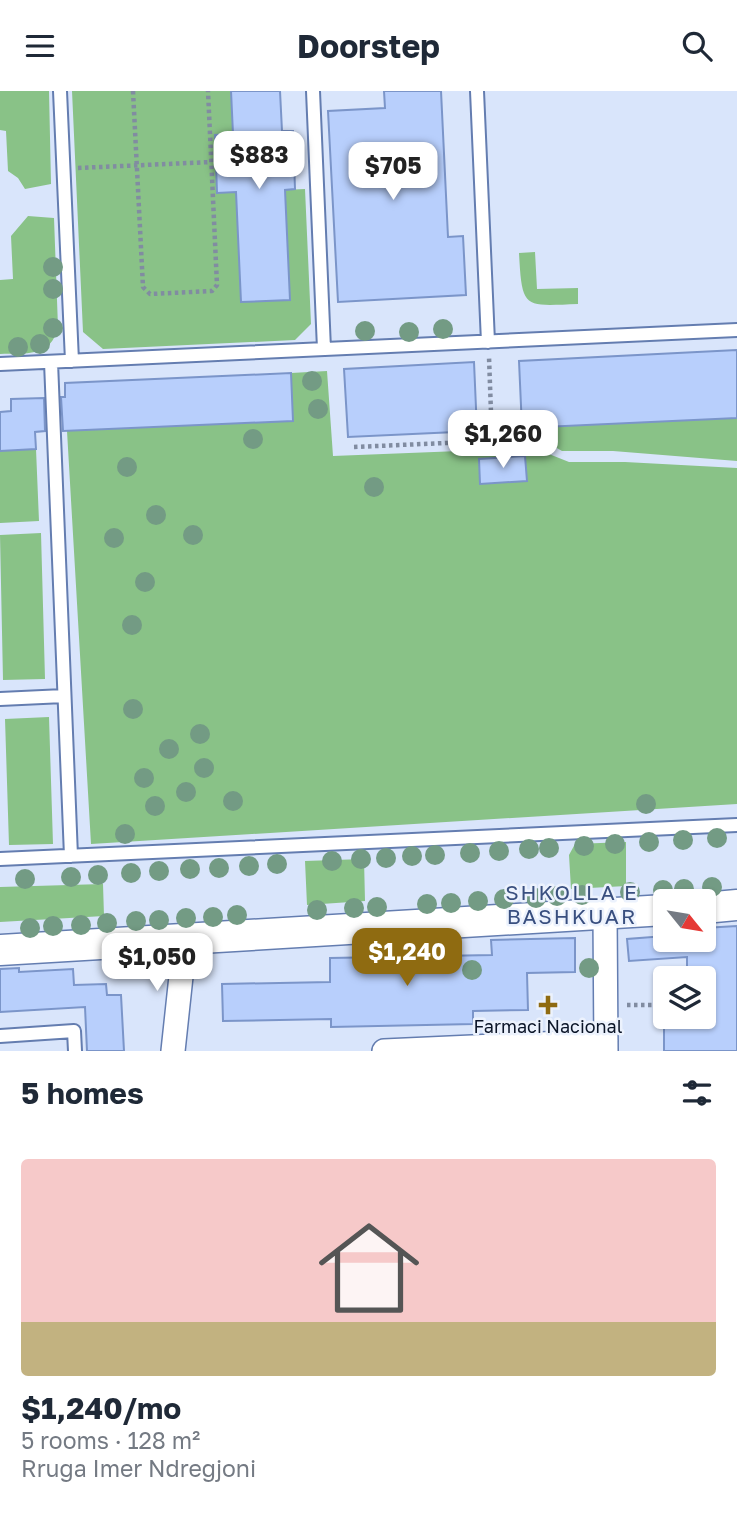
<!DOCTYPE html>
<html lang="en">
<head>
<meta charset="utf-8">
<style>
  body { margin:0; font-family:"Golos Text",sans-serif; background:#f6f6f7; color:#1f2937; height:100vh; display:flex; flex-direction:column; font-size:26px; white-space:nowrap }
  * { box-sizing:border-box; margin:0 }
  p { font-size:23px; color:#747a83 }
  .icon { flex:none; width:38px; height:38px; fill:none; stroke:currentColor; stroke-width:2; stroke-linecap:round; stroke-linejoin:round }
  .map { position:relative; height:960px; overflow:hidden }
  .panel { display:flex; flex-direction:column; background:#fff; flex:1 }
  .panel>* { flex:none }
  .needle { width:46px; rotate:120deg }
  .tools { position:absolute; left:653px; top:798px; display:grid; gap:14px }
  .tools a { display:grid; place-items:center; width:63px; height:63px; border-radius:7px; background:#fff; box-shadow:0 2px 5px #0004; font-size:35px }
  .price { position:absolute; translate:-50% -60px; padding:0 16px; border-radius:14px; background:#fff; color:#222; font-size:23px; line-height:46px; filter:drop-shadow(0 2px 4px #0008) }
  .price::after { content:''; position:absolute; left:50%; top:42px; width:21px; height:16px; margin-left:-10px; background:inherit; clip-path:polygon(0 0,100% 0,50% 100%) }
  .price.current { background:#8f6b11; color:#fff }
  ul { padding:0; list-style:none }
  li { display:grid; align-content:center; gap:14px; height:371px; padding:0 21px }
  li span { display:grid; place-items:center; height:217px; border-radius:7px; color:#555 }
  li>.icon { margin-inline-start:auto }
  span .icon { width:126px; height:126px; fill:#fffc; stroke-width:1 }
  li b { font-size:30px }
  h2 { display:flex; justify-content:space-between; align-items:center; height:84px; padding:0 21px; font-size:30px }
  header { display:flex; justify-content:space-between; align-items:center; height:91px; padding:0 21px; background:#fff; font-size:32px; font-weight:700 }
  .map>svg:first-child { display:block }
  .green { fill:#89c287 }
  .building { fill:#b8cffc; stroke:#7b95c9; stroke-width:2 }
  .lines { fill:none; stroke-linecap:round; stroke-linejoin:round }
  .service-casing { stroke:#647db0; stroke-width:16 }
  .minor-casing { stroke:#647db0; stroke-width:26 }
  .tertiary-casing { stroke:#647db0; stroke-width:33 }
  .path { stroke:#818ca1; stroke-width:4.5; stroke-dasharray:3.5 3.5; stroke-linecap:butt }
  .service { stroke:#fff; stroke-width:12 }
  .minor { stroke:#fff; stroke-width:23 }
  .tertiary { stroke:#fff; stroke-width:30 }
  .tree { fill:#739b84 }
  .poi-dot { fill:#8f6b11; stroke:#ecf2fd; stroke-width:2.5 }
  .labels { text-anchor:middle; stroke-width:5; stroke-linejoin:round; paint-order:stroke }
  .poi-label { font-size:18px; fill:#0b1528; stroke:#ecf2fd }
  .quarter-label { font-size:21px; letter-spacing:2px; fill:#394f7f; stroke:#ecf2fd }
</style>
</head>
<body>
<header><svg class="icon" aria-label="menu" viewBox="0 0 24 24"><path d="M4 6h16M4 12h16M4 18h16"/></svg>Doorstep<svg class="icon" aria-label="search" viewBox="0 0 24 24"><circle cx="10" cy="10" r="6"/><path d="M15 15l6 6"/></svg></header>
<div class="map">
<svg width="737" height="960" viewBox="0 0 737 960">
  <rect width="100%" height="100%" fill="#d9e5fb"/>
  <path class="green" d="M0,0h49l2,93 -26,5 -7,-11 -10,-7 -2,-40 -6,-1z
    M72,0h159l2,43 -18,1 2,58 88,-4 6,135 -16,16 -192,9 -20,-17z
    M28,125l26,2 4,109c-7,31 -33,26 -58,27v-74l13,-1 -2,-43z
    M535,161l2,37 41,-1v16c-54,2 -56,6 -59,-51z
    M327,280l6,85 201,-8 35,14h56l112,6v336l-646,40 -24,-413 226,-11 -2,-47z
    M737,327v43l-124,-10h-51l-40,-23z
    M36,358l3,72 -39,2v-72z
    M41,442l4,146 -42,1 -3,-145z
    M49,626l4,127 -44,1 -4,-126z
    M626,751v44l-55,3 -2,-34 6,-11z
    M364,768l1,42 -58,4 -2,-44z
    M103,793l1,32 -104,6v-35z"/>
  <path class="building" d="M231,0h49l2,40h11l2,58 -10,1 5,110 -49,2 -5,-110 -19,1 -2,-58 18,-1z
    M384,0h57l7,146 15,-1 3,59 -128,7 -10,-191 57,-3z
    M737,259v68l-215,10 -3,-67z
    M474,271l3,69 -129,6 -4,-68z
    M291,282l2,48 -230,10 -2,-34h4v-14z
    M44,307l1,33 -10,1 1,17 -36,2v-39l11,-1v-12z
    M525,365l2,25 -47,3 -1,-25z
    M737,835v125h-73v-32l40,-2v-39h-17v-21l-58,4 -2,-22 38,-3v4h39v-12z
    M575,847v34l-48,1 1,37 -55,1v13l-142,3v-8l-108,2 -1,-37 108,-2v-24l162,-3 -1,-15z
    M19,877v4l54,-3 1,16 32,-1 1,11h14l3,56h-37l-2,-44 -85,5v-43z"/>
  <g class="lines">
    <g class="service-casing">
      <path id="service" d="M60,0l12,270
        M313,0l11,258
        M477,0l11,251
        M51,271l20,494
        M0,273l737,-34
        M0,608l64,-3
        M0,768l737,-34
        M0,945l74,-5 1,20"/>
    </g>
    <g class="minor-casing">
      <path id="minor" d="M605,823l1,137
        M173,960l12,-112
        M384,960l222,-10"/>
    </g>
    <g class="tertiary-casing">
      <path id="tertiary" d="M704,817l33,-3
        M0,859l665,-40"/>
    </g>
    <path class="path" d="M133,0l10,196 7,7 62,-3 5,-6 -9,-194
      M78,77l133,-6
      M354,356l138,-6 -3,-84
      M627,914h38"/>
    <use href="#service" class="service"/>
    <use href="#minor" class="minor"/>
    <use href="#tertiary" class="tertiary"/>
  </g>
  <g class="tree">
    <circle cx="53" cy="176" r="10"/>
    <circle cx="53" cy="198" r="10"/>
    <circle cx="53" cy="237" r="10"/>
    <circle cx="443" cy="238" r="10"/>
    <circle cx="365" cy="240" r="10"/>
    <circle cx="409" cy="241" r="10"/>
    <circle cx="40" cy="253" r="10"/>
    <circle cx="18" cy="256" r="10"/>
    <circle cx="312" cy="290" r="10"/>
    <circle cx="318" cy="318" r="10"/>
    <circle cx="253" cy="348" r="10"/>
    <circle cx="127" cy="376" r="10"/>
    <circle cx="374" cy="396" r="10"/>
    <circle cx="156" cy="424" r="10"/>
    <circle cx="193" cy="444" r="10"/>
    <circle cx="114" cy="447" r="10"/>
    <circle cx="145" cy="491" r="10"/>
    <circle cx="132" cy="534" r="10"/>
    <circle cx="133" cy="618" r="10"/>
    <circle cx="200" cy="643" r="10"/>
    <circle cx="169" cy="658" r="10"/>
    <circle cx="204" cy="677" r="10"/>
    <circle cx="144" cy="687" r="10"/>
    <circle cx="186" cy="701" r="10"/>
    <circle cx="233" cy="710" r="10"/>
    <circle cx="646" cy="713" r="10"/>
    <circle cx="155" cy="715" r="10"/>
    <circle cx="125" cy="743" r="10"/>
    <circle cx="717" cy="747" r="10"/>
    <circle cx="683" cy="749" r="10"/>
    <circle cx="649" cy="751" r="10"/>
    <circle cx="615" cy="753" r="10"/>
    <circle cx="584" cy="755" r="10"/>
    <circle cx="549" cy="757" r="10"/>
    <circle cx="529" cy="758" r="10"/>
    <circle cx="499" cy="760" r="10"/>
    <circle cx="470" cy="762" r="10"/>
    <circle cx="435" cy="764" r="10"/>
    <circle cx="412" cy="765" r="10"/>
    <circle cx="386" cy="767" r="10"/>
    <circle cx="361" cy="768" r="10"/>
    <circle cx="332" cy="770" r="10"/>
    <circle cx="277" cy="773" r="10"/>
    <circle cx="249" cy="775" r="10"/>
    <circle cx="219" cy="777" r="10"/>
    <circle cx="190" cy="778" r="10"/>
    <circle cx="159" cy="780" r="10"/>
    <circle cx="131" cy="782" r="10"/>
    <circle cx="98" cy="784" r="10"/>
    <circle cx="71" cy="786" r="10"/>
    <circle cx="25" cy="788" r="10"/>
    <circle cx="712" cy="796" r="10"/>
    <circle cx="684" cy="798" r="10"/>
    <circle cx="663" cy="799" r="10"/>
    <circle cx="630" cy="801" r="10"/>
    <circle cx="582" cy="804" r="10"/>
    <circle cx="557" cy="805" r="10"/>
    <circle cx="536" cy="807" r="10"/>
    <circle cx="504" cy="808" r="10"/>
    <circle cx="478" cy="810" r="10"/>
    <circle cx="451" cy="812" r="10"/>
    <circle cx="427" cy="813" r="10"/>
    <circle cx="377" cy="816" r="10"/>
    <circle cx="354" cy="817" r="10"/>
    <circle cx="317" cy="819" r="10"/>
    <circle cx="237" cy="824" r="10"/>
    <circle cx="213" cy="826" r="10"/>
    <circle cx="186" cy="827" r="10"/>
    <circle cx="159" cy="829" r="10"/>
    <circle cx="136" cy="830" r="10"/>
    <circle cx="107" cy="832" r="10"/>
    <circle cx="81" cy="834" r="10"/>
    <circle cx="53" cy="835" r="10"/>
    <circle cx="30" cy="837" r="10"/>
    <circle cx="589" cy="877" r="10"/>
    <circle cx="472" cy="879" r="10"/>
  </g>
  <path class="poi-dot" d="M544.5 903.5h7v7h7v7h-7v7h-7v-7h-7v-7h7z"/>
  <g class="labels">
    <g class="poi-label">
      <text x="548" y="942">Farmaci Nacional</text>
    </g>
    <g class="quarter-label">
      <text x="572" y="809">SHKOLLA E<tspan x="572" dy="24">BASHKUAR</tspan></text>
    </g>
  </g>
</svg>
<div class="tools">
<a><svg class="needle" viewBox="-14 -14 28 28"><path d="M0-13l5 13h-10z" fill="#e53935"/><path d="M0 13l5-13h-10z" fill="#747a83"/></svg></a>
<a><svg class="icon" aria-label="layers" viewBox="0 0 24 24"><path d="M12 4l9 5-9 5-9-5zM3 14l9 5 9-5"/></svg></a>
</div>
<b class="price" style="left:259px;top:100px">$883</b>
<b class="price" style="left:393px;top:111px">$705</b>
<b class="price" style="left:503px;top:379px">$1,260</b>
<b class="price current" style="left:407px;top:897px">$1,240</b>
<b class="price" style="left:157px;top:902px">$1,050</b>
</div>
<section class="panel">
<h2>5 homes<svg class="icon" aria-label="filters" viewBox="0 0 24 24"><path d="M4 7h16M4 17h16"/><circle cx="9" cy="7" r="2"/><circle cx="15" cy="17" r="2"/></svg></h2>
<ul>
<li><span style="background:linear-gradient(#f6c9c9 75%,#c2b280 0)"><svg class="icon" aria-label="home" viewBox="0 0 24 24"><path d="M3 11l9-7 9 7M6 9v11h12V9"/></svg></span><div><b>$1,240/mo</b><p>5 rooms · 128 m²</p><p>Rruga Imer Ndregjoni</p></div></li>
</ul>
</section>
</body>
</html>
